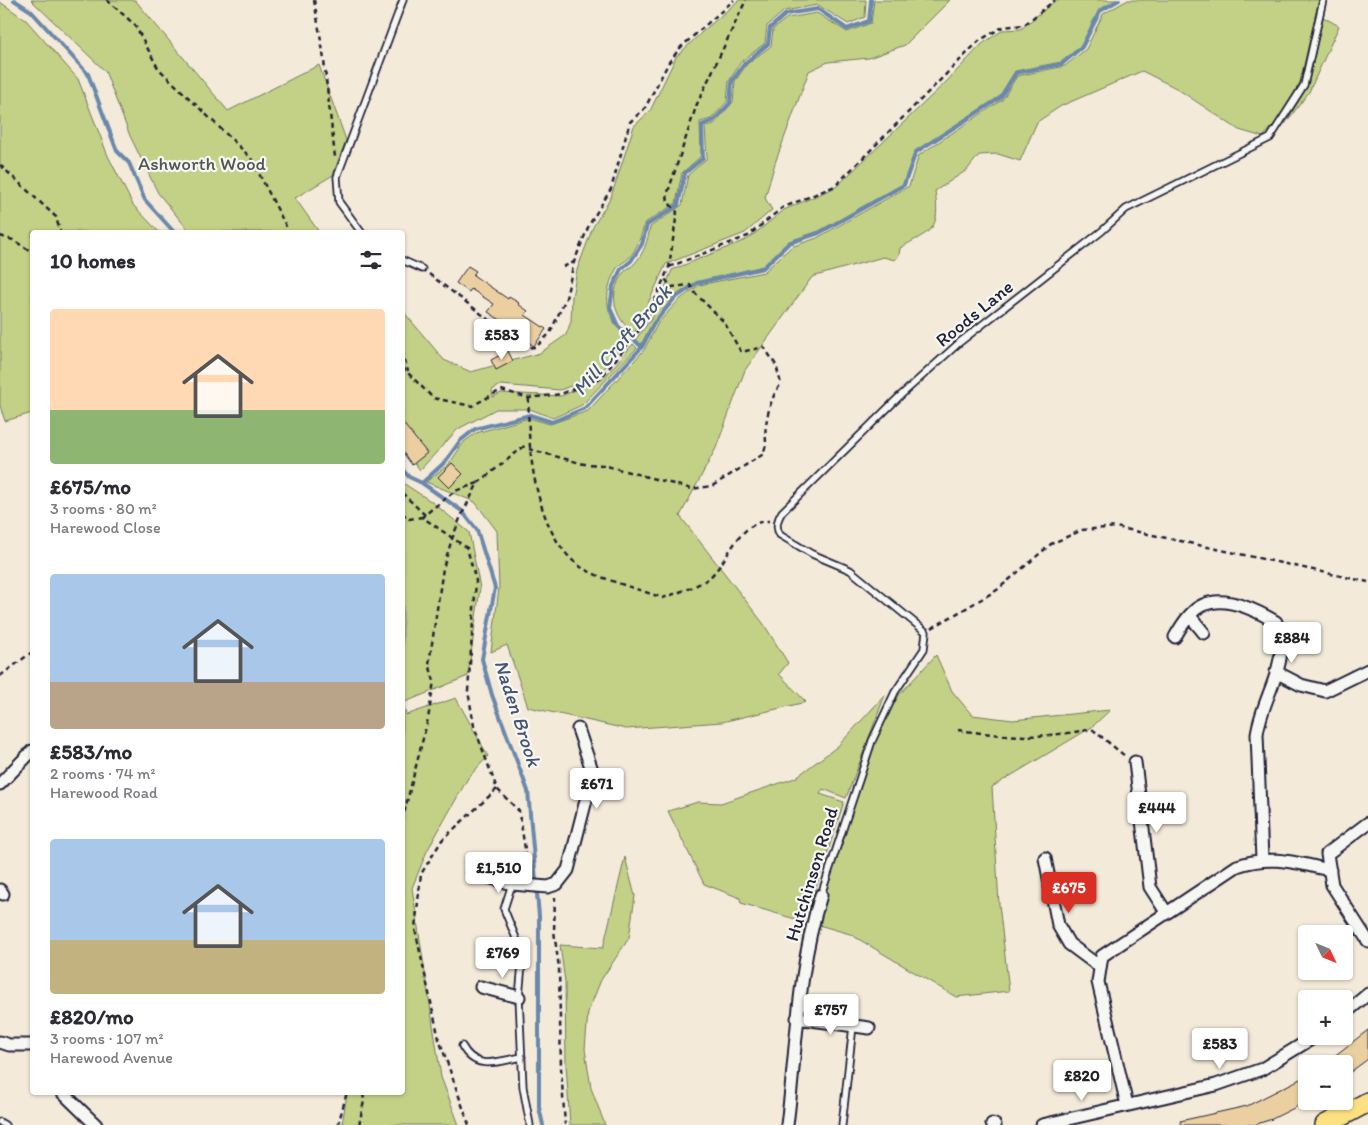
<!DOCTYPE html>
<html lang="en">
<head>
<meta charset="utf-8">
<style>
  body { margin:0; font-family:Itim,sans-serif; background:#f2f2f3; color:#2b2b33; height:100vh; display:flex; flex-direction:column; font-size:19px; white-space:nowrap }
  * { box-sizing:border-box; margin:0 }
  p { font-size:16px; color:#7c7c81 }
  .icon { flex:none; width:28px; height:28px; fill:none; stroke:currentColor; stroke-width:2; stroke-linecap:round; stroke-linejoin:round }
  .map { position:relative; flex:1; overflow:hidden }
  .details { position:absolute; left:30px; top:230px; width:375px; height:865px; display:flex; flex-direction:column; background:#fff; border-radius:5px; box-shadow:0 1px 4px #0004 }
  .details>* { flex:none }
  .needle { width:32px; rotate:133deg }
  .buttons { position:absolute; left:1298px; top:925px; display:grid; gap:10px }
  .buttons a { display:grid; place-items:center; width:55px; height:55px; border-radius:5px; background:#fff; box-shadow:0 1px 4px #0004; font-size:25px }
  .price { position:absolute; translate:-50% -42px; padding:0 11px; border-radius:5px; background:#fff; color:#222; font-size:16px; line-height:32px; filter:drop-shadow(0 1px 2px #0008) }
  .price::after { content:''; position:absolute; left:50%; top:30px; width:15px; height:11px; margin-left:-8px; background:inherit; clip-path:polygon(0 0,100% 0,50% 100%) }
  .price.active { background:#d93025; color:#fff }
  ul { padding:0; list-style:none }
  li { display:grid; align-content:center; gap:10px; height:265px; padding:0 20px }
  li span { display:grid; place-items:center; height:155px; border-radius:5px; color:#555 }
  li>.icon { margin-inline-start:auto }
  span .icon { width:90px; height:90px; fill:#fffc; stroke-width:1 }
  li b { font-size:21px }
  h2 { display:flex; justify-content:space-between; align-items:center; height:60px; padding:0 20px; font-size:21px }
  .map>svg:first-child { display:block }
  .green { fill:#c2d185; stroke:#727a60 }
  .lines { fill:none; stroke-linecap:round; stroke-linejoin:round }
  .stream { stroke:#6b88ac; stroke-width:4 }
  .building { fill:#eccfa0; stroke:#22223b }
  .service-casing { stroke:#22223b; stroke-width:9 }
  .minor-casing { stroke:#22223b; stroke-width:15 }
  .primary-casing { stroke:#22223b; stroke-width:22 }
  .path { stroke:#22223b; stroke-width:2.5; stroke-dasharray:5 4; stroke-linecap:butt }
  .service { stroke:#f6f6f2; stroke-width:5.5 }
  .minor { stroke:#f6f6f2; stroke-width:11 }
  .primary { stroke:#fde080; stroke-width:19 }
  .labels { text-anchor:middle; stroke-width:4.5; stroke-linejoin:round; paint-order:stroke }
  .park-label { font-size:19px; fill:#525751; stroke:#f6f6f2 }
  .street-label { font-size:19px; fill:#22223b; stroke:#f6f6f2 }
  .water-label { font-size:20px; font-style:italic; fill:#465573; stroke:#f6f6f2 }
</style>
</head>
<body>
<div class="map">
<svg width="1368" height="1125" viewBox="0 0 1368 1125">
  <rect width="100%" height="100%" fill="#f3ead9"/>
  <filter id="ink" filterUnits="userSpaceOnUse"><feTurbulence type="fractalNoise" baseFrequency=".02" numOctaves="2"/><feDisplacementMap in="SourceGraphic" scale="10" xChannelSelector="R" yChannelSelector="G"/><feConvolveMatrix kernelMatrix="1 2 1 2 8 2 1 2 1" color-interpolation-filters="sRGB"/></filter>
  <g filter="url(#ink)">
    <path class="green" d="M31,0h104l93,111 91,-46 27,75 -13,35 -38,23 24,34h-129l-32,-39 -28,-57 -25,-65z
      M739,0h127l-1,17 -17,7 -30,-19 -34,6 -17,15 -2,17 -24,19 -12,19 -2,21 -16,17 -11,3 1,34 -19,17 -6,30 -31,20c-4,12 -7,25 -16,35 -4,4 -10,6 -12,10 -16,26 -11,52 11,70l-29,37 -39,15 -59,-5 -9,5 1,7 8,-4 60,3 42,-17 30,-35 4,4 -55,57 -29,13 -23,-9h-34l-38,20 -38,41 -17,-23 -1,-137 42,50 27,12 69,-19 26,-18 5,-14 1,-24 5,-27 16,-43 18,-30 23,-71 16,-15 26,-54 26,-25z
      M874,0h76l-45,45 -36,13 -41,4 -19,9 -34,92 -10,35 7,12 -27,23 -79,31 -32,70c-19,-16 -27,-38 -11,-61 3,-4 9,-6 12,-10 9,-10 13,-23 15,-36l32,-22 6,-30 19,-17 -2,-31 9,-3 19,-22 2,-21 12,-17 24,-18 2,-17 14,-11 30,-5 30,19 24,-9z
      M1056,0h61l-18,10 -18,36 -20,16 -46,9 -16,26 -84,54 -12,33 -84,47 -30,10 -26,25 -66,16 -23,15 -22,26 -11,22 -5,-6 17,-22 19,-47 76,-31 36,-29 52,-23 112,-107 34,-36 21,-14 18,-1z
      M1128,0h191l-19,82 -20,36 -17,19 -24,-7 -63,-42 -34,-17 -81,35 -24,16 -17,39 -22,-7 -19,1 -12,15 -32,21c6,41 -4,39 -35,57l-1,7 -4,5 -12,-3 -71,20 -67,93 -29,78 -36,68 83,107 25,40 -9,11 27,28 -84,20 -96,7 -98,-22 -21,-62 -16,7 8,-64 -2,-57 -22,-29 -49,-20 23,-18 15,-22 12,-9 53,-15 21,6 38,-13 56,-61 14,-27 21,-23 20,-15 65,-13 27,-25 26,-9 92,-52 10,-31 83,-55 15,-24 48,-10 21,-17 17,-35z
      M0,2l26,18 52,59 30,77 25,49 26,27h-127v181l-27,8 -5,-15z
      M1323,17l16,9 -30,66 -24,32 23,-40z
      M403,483l29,19 37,30 11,56 -12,88 -65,27 3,12 50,-17 32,58 -20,22 -41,73 -15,37 29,189 18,48h-117l5,-32 55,-1z
      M936,655l16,36 20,24 41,5 97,-10 -18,17 -100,60 7,117 10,87 -53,6 -106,-63 -35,-10 58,-177 12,-28 14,-24z
      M885,695l-39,103 -23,-9 -3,5 24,8 -35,107 -10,-3 -4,13 -54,-16 -1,-5 -36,-14 -36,-73 30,-9 23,1 74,-25 43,-32z
      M625,857l10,39 -6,42 -28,42 -13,32 -3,37 6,39 14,37h-35l-4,-61 -1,-82 -5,-37 43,3z"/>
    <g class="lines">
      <path class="stream" d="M14,0l17,11 57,63 29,77 12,12 16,37 29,32
        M642,347l-24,-21 -8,-18 3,-22 8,-17 10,-8 11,-17 5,-19 31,-20 7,-32 18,-15 -1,-33 11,-4 17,-18 2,-22 13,-18 23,-19 2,-16 16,-14 32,-5 29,20 22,-8 2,-21
        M402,469l7,8 13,6 40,28 15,19 18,58 -13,71 10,36 36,96 11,125v191l4,18
        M422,483l23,-21 15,-21 15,-12 55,-14 22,7 33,-14 57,-61 12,-24 21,-25 16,-11 6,-4 66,-15 26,-25 30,-10 85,-48 12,-33 84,-54 16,-25 46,-9 20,-17 18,-36 19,-11"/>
    </g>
    <path class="building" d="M468,266l8,5 -3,4 35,24 1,-2 10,6 -1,1 10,7 -3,4 21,14 -12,17 -31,-20 2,-3 -17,-11 6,-8 -23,-15 -2,3 -13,-9z
      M508,351l5,10 -17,9 -5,-10z
      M402,422l25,31 -15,12 -10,-14z
      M452,463l11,11 -14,14 -11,-11z
      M1368,1030v29l-19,14 -5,-9h-20z
      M1306,1076v26l-34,17 -18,6h-73l-1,-4 67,-15z"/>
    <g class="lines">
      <g class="service-casing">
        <path id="service" d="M361,232l-22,-30 -2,-25 66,-177
          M402,260l20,9
          M512,884l-8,25 16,39 2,16 -3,33 4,90 7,38
          M821,895l51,-154 23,-49 29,-43 2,-17 -76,-62 -38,-16 -32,-19c-5,-8 -3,-15 2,-23l118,-116 60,-54 142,-111 24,-22 144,-71 34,-53 19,-85
          M462,1046c14,26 36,15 60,11
          M0,1122l5,3
          M842,1125l11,-99"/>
      </g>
      <g class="minor-casing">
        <path id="minor" d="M1190,616l14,17
          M1175,637c6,-11 16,-27 28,-32 23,-10 53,5 73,17 2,6 5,13 5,20 2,31 -20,61 -24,92l5,126
          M1276,672l25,13 24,6 43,-21
          M1135,762l15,125 16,25
          M0,784l32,-33
          M1368,823l-41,31 5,31 36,56
          M1045,858l13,67 11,19 31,23
          M472,872l40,12 36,3 9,-3 11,-14 25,-97 -15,-44
          M1050,887l17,-3
          M0,890l3,4
          M481,987l38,10
          M1344,1014l24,-20
          M797,1018l72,10
          M0,1042l9,3h23
          M62,1092l34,33
          M1127,1105l-29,-123 4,-26 135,-90c34,-12 59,-3 93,4
          M992,1124l3,1
          M787,1125c10,-78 10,-154 34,-230
          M1042,1125l174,-40 46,-16 54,-33"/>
      </g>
      <g class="primary-casing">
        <path id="primary" d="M1325,1125l43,-23"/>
      </g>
      <path class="path" d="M107,0l28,25 23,43 93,90 38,74
        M314,0l9,52 12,105
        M0,165l56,52 4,15
        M0,236l13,4 19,12
        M563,267l11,-5
        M669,267l79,-31 34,-28 53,-22 145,-146 23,-13 21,-2 31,-25
        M429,274l97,74 10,-1 14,-14 16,-35 8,-36 15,-37 22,-36 19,-67 15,-14 24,-46 12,-15 53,-47
        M402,351l6,20
        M402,367l31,31 39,8 29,-16 28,8 32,-4 40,-16 44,-55 24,-56 8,-55 -9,-10 -1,-7 30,-91 49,-104
        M529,398c-3,50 7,142 55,171 20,11 57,21 79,29 13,-5 36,-12 46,-20 20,-17 29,-57 60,-57
        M529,449l55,15 19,1 89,24 20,-3 50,-31c7,-11 2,-19 4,-30 2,-14 6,-30 15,-41l-5,-19 -12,-18 -23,5 -17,-30 -28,-28 -6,-9 -18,2 -8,-9
        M478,483l-23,8 -33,26 45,31 9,33 -8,110 6,35 23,63 22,22 6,38 -3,25
        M402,493l23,22
        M402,513l7,6 13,-2
        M932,628l65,-38 54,-46 31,-14 34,-3 252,55
        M0,676l32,-24
        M958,730c52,7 82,9 134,-1l33,27
        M402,821l26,-102 6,-38 -5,-17 14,-96 9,-29 9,-23 17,-33 49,-39
        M555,897l-1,34 5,37 2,100 4,57
        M338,1125l9,-33
        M359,1125l5,-24 -1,-9
        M469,1125l-30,-86 -24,-110 6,-55 21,-34 55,-51"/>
      <use href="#service" class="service"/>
      <use href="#minor" class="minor"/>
      <use href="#primary" class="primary"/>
    </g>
  </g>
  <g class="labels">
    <g class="park-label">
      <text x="202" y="170">Ashworth Wood</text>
    </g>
    <g class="street-label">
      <text transform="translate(974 313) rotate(-39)" y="7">Roods Lane</text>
      <text transform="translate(811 874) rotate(-73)" y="7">Hutchinson Road</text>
    </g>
    <g class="water-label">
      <text transform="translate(622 340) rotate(-49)" y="7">Mill Croft Brook</text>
      <text transform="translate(518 713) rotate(72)" y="7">Naden Brook</text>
    </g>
  </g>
</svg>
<div class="buttons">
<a><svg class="needle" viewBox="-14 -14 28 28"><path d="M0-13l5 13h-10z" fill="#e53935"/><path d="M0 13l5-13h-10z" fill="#7c7c81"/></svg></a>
<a>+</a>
<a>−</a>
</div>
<b class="price" style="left:502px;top:361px">£583</b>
<b class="price" style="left:1292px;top:664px">£884</b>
<b class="price" style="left:597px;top:810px">£671</b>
<b class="price" style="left:1157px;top:834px">£444</b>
<b class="price" style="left:499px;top:894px">£1,510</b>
<b class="price active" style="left:1069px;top:914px">£675</b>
<b class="price" style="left:503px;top:979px">£769</b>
<b class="price" style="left:831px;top:1036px">£757</b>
<b class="price" style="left:1220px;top:1070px">£583</b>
<b class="price" style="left:1082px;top:1102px">£820</b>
<section class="details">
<h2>10 homes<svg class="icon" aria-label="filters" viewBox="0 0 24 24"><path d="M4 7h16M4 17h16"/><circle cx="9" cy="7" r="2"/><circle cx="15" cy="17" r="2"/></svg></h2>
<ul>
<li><span style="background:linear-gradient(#ffd9b3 65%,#8fb573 0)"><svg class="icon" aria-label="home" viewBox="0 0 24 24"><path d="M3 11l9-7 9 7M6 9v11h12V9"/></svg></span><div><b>£675/mo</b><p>3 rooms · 80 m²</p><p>Harewood Close</p></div></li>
<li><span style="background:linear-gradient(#a9c7e8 70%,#b9a48a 0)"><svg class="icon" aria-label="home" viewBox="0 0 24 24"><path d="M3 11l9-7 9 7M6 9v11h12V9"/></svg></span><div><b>£583/mo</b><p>2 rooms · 74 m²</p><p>Harewood Road</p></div></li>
<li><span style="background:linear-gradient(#a9c7e8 65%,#c2b280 0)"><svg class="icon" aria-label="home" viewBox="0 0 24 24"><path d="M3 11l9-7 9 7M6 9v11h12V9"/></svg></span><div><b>£820/mo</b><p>3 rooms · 107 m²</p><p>Harewood Avenue</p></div></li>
</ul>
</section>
</div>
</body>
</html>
